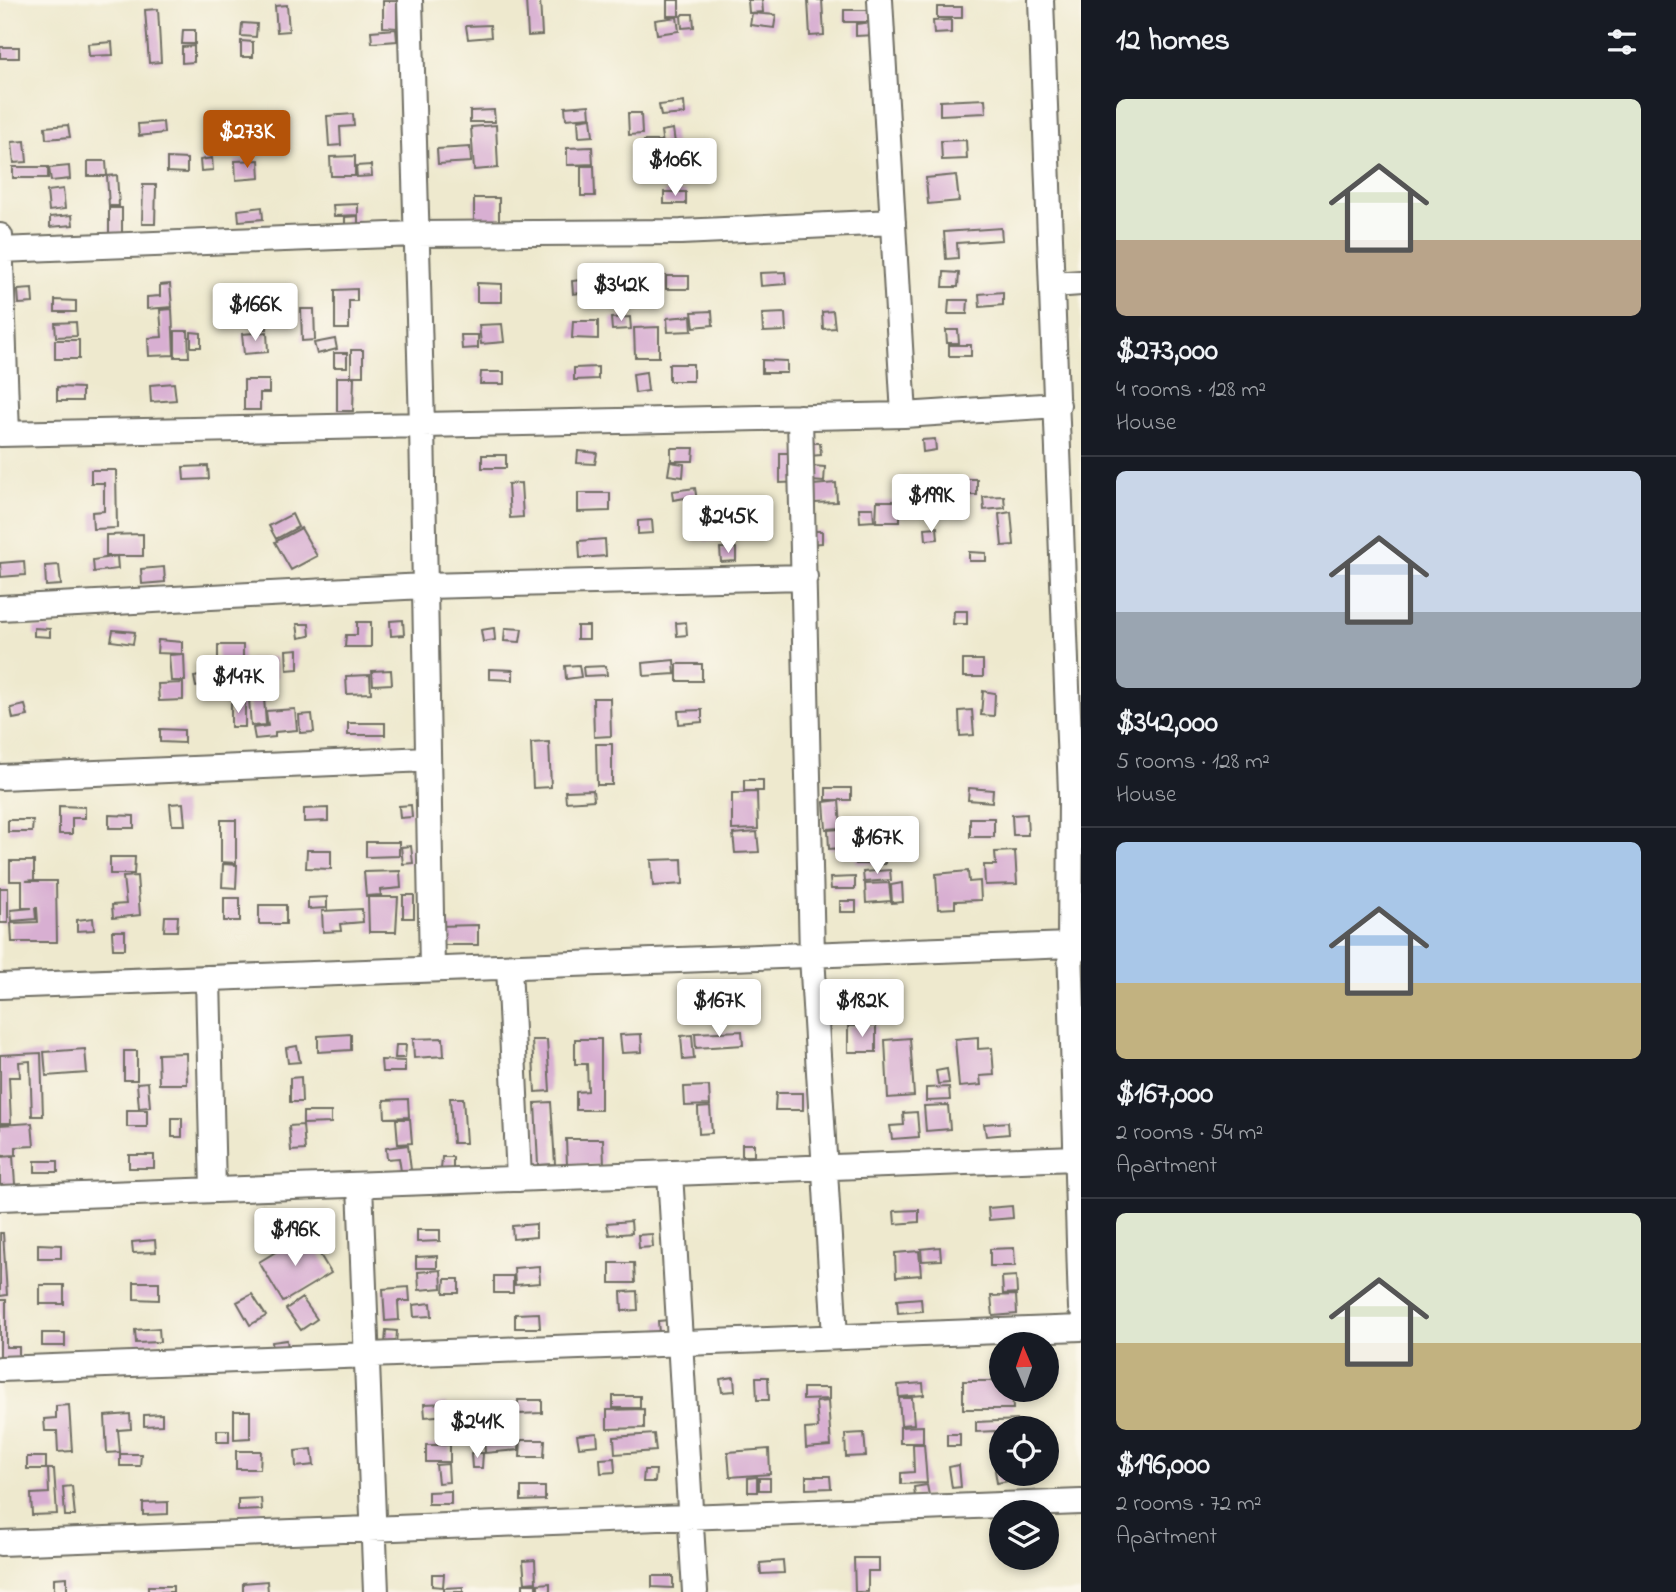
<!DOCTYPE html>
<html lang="en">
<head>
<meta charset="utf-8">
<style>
  body { margin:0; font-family:"Indie Flower",sans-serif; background:#242831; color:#f1f3f6; height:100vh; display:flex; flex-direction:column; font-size:26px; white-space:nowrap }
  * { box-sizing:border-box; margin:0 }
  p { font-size:23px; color:#9ea1a6 }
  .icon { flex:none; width:38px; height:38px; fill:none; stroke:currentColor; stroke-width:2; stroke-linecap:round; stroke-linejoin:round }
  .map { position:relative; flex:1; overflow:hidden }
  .sheet { display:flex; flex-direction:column; background:#171b24; width:595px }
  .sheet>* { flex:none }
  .needle { width:46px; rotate:358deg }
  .tools { position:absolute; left:989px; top:1332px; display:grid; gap:14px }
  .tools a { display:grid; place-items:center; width:70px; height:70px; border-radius:50%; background:#171b24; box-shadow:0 4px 10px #0003; font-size:35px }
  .price { position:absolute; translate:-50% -60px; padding:0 16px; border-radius:7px; background:#fff; color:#222; font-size:23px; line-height:46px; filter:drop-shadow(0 2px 4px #0008) }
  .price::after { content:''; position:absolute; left:50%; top:42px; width:21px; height:16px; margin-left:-10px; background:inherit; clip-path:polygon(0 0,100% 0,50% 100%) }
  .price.current { background:#b45309; color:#fff }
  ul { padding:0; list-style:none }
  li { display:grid; align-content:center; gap:14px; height:371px; padding:0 35px }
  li+li { border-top:2px solid #363941 }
  li span { display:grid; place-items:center; height:217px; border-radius:10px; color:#555 }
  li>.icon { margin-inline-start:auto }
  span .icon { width:126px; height:126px; fill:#fffc; stroke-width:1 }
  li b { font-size:30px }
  h2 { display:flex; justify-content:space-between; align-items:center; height:84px; padding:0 35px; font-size:30px }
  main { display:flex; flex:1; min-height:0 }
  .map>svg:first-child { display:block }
  .building { fill:#d8afd2 }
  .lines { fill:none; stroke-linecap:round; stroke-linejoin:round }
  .minor-casing { stroke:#6f6e64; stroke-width:28 }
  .minor { stroke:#fff; stroke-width:24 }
</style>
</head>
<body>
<main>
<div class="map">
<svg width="1081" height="1592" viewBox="0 0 1081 1592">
  <rect width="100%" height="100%" fill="#fbf7ec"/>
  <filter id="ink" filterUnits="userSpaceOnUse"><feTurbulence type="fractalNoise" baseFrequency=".0143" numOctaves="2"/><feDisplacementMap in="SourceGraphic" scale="14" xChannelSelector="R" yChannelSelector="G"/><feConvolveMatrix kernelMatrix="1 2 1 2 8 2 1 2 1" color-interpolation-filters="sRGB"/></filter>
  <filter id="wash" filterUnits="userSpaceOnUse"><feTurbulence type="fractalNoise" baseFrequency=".00686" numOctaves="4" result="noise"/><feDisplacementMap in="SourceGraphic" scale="28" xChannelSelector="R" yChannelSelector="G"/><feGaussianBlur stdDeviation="1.57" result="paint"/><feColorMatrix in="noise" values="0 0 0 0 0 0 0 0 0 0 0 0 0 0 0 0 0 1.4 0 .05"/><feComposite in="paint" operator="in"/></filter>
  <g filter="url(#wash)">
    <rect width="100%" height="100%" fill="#eee9ce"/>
    <g id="blocks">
      <path class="building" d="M526,0h14l2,35 -14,1z
        M667,0h12v16h-12z
        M748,0h14l1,12 -14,1z
        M808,0h14l2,35 -14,1z
        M383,1h14v27l-14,-1z
        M287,5l2,26 -12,1 -2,-26z
        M937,7h25v11h-25z
        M158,9l3,53 -12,1 -4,-53z
        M844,10h26v12h-26z
        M752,13l24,2 -2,13 -24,-3z
        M683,14h10l1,13 -12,1 -1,-12z
        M677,17l2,14 -22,3 -2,-14z
        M951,20v13l-17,1 -1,-13z
        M873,22l2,13 -19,1v-12z
        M242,23l15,1 -1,13 -15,-1z
        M490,25l1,12 -23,2 -2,-13z
        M396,29l1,12 -25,2 -1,-12z
        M183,30h12v14h-13z
        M241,41l12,1v15h-12z
        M112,42l1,13 -24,1 -1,-12z
        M194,46v16l-12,1v-16z
        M0,47h19v11h-19z
        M985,99l1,14 -46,2v-14z
        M684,102l1,12 -24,2 -2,-11z
        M589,105l1,12 -24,2 -1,-12z
        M494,110l1,12h-25v-11z
        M628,113h13l1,21 -13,1z
        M353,114l1,12 -14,1 1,18 -12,1 -2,-30z
        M591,118l2,18 -14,1 -1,-17z
        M233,119h22l1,10h-23z
        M163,122l1,11 -25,3 -1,-12z
        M68,125l2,12 -24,2 -1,-12z
        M496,125l2,43 -24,2 -3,-43z
        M673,129l2,14 -12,2 -2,-14z
        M966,140l1,19 -25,1 -1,-19z
        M25,141l2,21 -13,1 -2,-21z
        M644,141h17v12h-17z
        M470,147l1,15 -33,2 -1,-15z
        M592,147l1,17 -26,1v-17z
        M355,156v20h-24l-1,-19z
        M167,158l20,1v14l-20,-1z
        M212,158l1,12 -12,1 -1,-11z
        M259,160l1,18 -24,2 -1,-19z
        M88,161h18l1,15h-19z
        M371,165l1,11 -15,1 -1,-11z
        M69,166l1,13 -19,2 -2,-13z
        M581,166h13l1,30h-14z
        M13,167h35v11h-35z
        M117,175l2,31h-10l-2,-30z
        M956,175l3,26 -31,3 -2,-26z
        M143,185h13l-1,39h-13z
        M63,189l2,20 -16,2 -2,-20z
        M664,192h22v12h-22z
        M474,198h25v24l-25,-1z
        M358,204v11l-24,1 -1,-11z
        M262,207l1,12 -24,2 -1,-11z
        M109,208h13v28h-13z
        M72,215l1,10 -23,2v-10z
        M358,216v14h-13v-13z
        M1001,228l1,12 -45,3 1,15 -12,1 -2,-27z
        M785,272l1,12 -25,2 -1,-13z
        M944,272l15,1 -1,14h-15z
        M666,276h23v13h-23z
        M596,278l1,13 -24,3 -1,-13z
        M477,283l25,1v18h-25z
        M170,284l2,23 -25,2v-12l13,-1v-11z
        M32,289l1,14 -14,1 -1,-14z
        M357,289v12h-8v28h-14v-39z
        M241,292h25v13h-25z
        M1003,292v13l-23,2 -1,-13z
        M55,300l21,1v11h-21z
        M949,300h19l-1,14h-19z
        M254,307l14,1 -1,21h-14z
        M172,309l2,46 -25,1 -1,-18 14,-1 -2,-27z
        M301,309h13l1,31 -13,1z
        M712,311l1,14 -19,2 -2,-15z
        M833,311l2,17 -12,1 -1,-17z
        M785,313l1,18 -23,1 -1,-18z
        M691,316l1,15 -24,1 -1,-14z
        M630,317l1,12 -19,1 -1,-12z
        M573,321h25v18l-26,-1z
        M76,322l1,14 -21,1 -1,-14z
        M502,324l2,18 -23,2 -2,-19z
        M659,327v30h-24l-1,-29z
        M946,330h12l1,13h-12z
        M175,331h13l1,26h-14z
        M191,332l10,1v14h-10z
        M267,332l1,20 -24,2 -2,-20z
        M461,335h17v13l-16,1z
        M335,339l2,10 -20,5 -3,-11z
        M55,340h24v19h-24z
        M949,345h22v11h-22z
        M351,350h12v26h-12z
        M334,353h13v14h-13z
        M762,360l25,1v12h-25z
        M669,364h24v17h-24z
        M598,367v12l-24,1v-12z
        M481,372h23v12h-24z
        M646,372l2,19 -13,2 -2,-19z
        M337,377h17l-1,34h-16z
        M244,380h25v13h-9v17h-16z
        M174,383l2,17 -25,2 -1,-17z
        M57,387l25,1v13h-25z
        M935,439l1,11 -13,2 -1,-12z
        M808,443h12l1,12 -12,1z
        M671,448h23l-1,13h-22z
        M578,451l19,2 -2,11 -18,-1z
        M780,453h23l1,29 -24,1z
        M482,455h24v13h-24z
        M670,462l14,2 -1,13 -15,-2z
        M208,466l1,13 -25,1 -1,-13z
        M812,466l13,1 -1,15 -13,-1z
        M91,470h25l1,58 -24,1 -1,-17 12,-1v-28h-13z
        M967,479h10v16h-10z
        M906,480h25v19h-24z
        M521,483l2,34 -13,1 -2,-34z
        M836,483l1,19 -23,1 -1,-18z
        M695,488l3,20 -12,2 -1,-12 -12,2 -1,-9z
        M578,493h32v18l-32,1z
        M1004,496l1,12 -21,2 -1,-13z
        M877,501h23v21h-24z
        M859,508h14l1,13 -14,1z
        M1011,512l3,33 -12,1 -3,-32z
        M292,514l6,13 -22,12 -7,-13z
        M705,519l13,1v21h-13z
        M652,520l1,13 -15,1v-13z
        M937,527l1,12 -12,1 -1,-12z
        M301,528l16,28 -26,14 -16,-28z
        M810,531h12v12l-13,1z
        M143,534v22h-37v-21z
        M605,539l1,17 -26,2 -1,-17z
        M720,548h16v13l-15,1z
        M969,552l17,1v8h-17z
        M117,556l1,13 -24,3 -1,-12z
        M24,561l1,14 -24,2 -1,-14z
        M59,565l2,20 -15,1 -1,-20z
        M164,567l1,15 -23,2 -1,-15z
        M954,611h13v13h-14z
        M403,620l1,15 -13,1 -1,-15z
        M357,622h14v25h-26l1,-12h11z
        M686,622l1,13 -10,1 -1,-13z
        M297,624h12l1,12 -11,2z
        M577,626h12v13h-12z
        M34,628l16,1v8l-16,-1z
        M494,628l1,12 -12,2 -2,-12z
        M505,628l17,1 -2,13 -16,-1z
        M113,630l22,2 -2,12 -22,-3z
        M158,640l24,2v12l-25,-1z
        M218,645h25v27h-25z
        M298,649v20l-11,1 -1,-20z
        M184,654l1,27h-14l-2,-26z
        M275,657l2,20 -27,2 -1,-20z
        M674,660l1,14 -31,2 -1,-13z
        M963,660h20v17h-20z
        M677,664h25v17h-25z
        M579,665l2,12 -15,2 -1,-13z
        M606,666l1,9 -23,1 -1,-9z
        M489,669l24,1v10l-24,-1z
        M391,670l1,14 -19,1 -1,-14z
        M210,674l2,11 -16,2 -2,-10z
        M370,675l1,18 -24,1 -1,-18z
        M183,683v17l-24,1 -1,-17z
        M983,691l12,2 -1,23 -13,-1z
        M264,698l2,27 -15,1 -2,-27z
        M593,698h17l1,38 -17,1z
        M231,703h14v24h-14z
        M25,705l3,11 -15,3 -2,-11z
        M295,709l2,21 -22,2v5l-20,2 -2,-11 15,-2 -2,-15z
        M702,710v12l-23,2 -1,-13z
        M972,710l2,25 -14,1 -1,-25z
        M312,714l2,18 -14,1 -1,-18z
        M348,723h37v12h-37z
        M160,729l24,1v13l-24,-1z
        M549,742l2,45 -18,1 -2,-45z
        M596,744h16v41h-15z
        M744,780h19v11h-19z
        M826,788h25v12h-25z
        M969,788l24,2 -1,12 -24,-2z
        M593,790l1,10 -28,2 -1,-11z
        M757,792l1,37 -26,1v-37z
        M839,800l2,28 -15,1 -2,-27z
        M183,803l2,22h-13l-2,-21z
        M411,805l1,12 -12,1 -1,-12z
        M59,806l26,1v11h-13v16h-13z
        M328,808v13l-24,1v-13z
        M1027,814l1,21h-15l-1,-20z
        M109,815l25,1v12h-25z
        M970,818h24v19h-24z
        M8,820h25l-1,12h-24z
        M221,820h15v43l-15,-1z
        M853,828l1,19 -25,2 -1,-19z
        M757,832l2,20 -24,1 -2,-19z
        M885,837v27h-29l-1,-26z
        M366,842h33v14l-33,1z
        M411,846l2,17 -10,1 -2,-17z
        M307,850h24v19l-25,-1z
        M1015,851l2,33 -32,1 -1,-20h12l-1,-13z
        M110,857h25l-1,17h-24z
        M682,859l1,25 -30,2 -2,-26z
        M10,861h24v19l-8,1h30l1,61h-45l-1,-19 27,-1 -1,-14h-2l1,11 -24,2 -1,-11 21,-2h-10v-27h-12z
        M223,864l14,1 -1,23 -14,-1z
        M890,870l1,10 -27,2 -1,-10z
        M400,871l1,17 -21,2 1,5 -15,1 -2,-24z
        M968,871l1,11 11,-1 1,19 -26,1v7l-17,1 -2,-35z
        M137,876l3,39 -27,3 -1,-13 14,-1 -3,-27z
        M855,877v12h-24l-1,-11z
        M889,883l2,18 -25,2 -1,-19z
        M902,883l1,19 -11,1 -1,-18z
        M0,888h8v35h-8z
        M403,895h11v23h-11z
        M327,897v11l-19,1v-11z
        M368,897h30l-2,35h-27z
        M224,898h16v23h-16z
        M840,901h16v11h-16z
        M259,905h27v19h-27z
        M362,909l1,13 -23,2 1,7 -18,1 -1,-21z
        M165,916h13l-1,15h-13z
        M93,918l1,12 -17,1v-11z
        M478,925v20h-42v-19z
        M112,931h13v18h-12z
        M848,1026h28v26h-28z
        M742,1031l1,14 -47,3 -1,-15z
        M351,1034v16l-33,2v-16z
        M641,1034l1,18 -20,1 -2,-18z
        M692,1035l2,24 -11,1 -2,-24z
        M978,1037v12l14,-1 2,27 -14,1 1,9 -22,2 -4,-48z
        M443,1038l1,18 -30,2 -1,-19z
        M910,1038l4,58 -26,2 -3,-58z
        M575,1039h26v71h-25v-18l12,-1 -1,-27h-12z
        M532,1040h15l3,51 -15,1z
        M396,1045h10l-1,13h-10z
        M297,1046l3,16 -12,1 -2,-15z
        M85,1049l2,24 -41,3 -2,-24z
        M124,1051h13v29h-13z
        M41,1053l2,63h-11l-2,-55 -11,1 1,15h-11l2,46h-11v-68z
        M186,1053l1,31h-28l-1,-30z
        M381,1060l24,1v11h-23z
        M947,1069l2,14 -11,1 -2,-13z
        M301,1077l1,25h-12v-24z
        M148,1082l2,25 -11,1 -2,-25z
        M709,1086l1,19 -25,1 -1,-19z
        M949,1087l1,13 -24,1v-13z
        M776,1093h27v17h-28z
        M450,1098h13l3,45h-13z
        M408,1099l1,18 -24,1 -1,-18z
        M551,1102l4,62 -17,1 -3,-62z
        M948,1105l2,24 -24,2 -2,-25z
        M710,1107l2,26 -13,1 -1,-26z
        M127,1110h20v17h-20z
        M303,1112h28v11l-28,1z
        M917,1112l2,25 -27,2 -2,-13 14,-1 -1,-12z
        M172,1118h10v19h-10z
        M396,1119h14l2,24 -14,1z
        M1008,1122l1,12 -23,2 -2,-12z
        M32,1123l2,23 -18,1v8l-16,1v-31z
        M303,1125l2,25 -14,1 -2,-25z
        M566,1139h37l1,26h-37z
        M742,1144h12v12h-12z
        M408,1145l3,25 -10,1 -2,-13 -12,1 -1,-11z
        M129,1155h25v13h-25z
        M13,1156l3,42 -16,1v-42z
        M442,1157h11v13h-12z
        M35,1161h23v11h-23z
        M1012,1206l1,12 -24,2 -1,-12z
        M919,1210v12l-24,2 -1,-13z
        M631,1221l1,12 -23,2 -2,-12z
        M536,1224v13l-23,2 -1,-13z
        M417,1230h23v11l-23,1z
        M0,1233h3l4,62 -7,1z
        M307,1233l24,40 -48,29 -24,-40z
        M652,1234l1,13 -14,1 -1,-13z
        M155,1240l1,12 -23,1 -1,-11z
        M38,1244l23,1v13h-23z
        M940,1247l1,13 -19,1 -1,-12z
        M1014,1248l1,18h-25v-17z
        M919,1251l2,24 -25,2 -1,-24z
        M437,1256v12h-21v-11z
        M610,1263h24l1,20h-25z
        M539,1266l1,17 -25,2 -1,-17z
        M441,1270l1,18 -23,2 -1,-18z
        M494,1276h19v17h-19z
        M1016,1276l1,17 -14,1 -1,-17z
        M445,1279h14v14h-15z
        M134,1282h25v18l-25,-1z
        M40,1285h24v19h-24z
        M409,1287l1,14h-12l1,19 -14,1 -2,-32z
        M637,1291l1,19 -16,1 -1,-19z
        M252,1294l14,22 -16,9 -13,-23z
        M1016,1295l1,19 -24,2 -2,-20z
        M302,1298l15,21 -16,11 -15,-21z
        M921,1298l1,13 -24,2 -1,-13z
        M0,1300h6v47h13v13h-19z
        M431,1303l1,13 -18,1 -1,-12z
        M539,1313l1,15h-25v-14z
        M669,1320l1,13h-11l-1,-12z
        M159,1328l1,14 -24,1 -1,-13z
        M386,1330l11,1 -1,14 -11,-1z
        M42,1333h23v13h-23z
        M287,1340l1,9 -15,2 -1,-9z
        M734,1377l1,14 -13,1 -2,-13z
        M756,1377h12l1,23h-12z
        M963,1381h38v9h11l1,19h-50z
        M923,1383l1,12 -25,2 -1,-12z
        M803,1388h26v11l-26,1z
        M613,1396h27v12h-27z
        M899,1398h13l2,26 -13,1z
        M518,1400h24v13l-24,1z
        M828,1401l3,45 -25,2 -1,-19 13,-1 -2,-26z
        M447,1403l1,12 -23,2 -1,-13z
        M69,1405l3,46 -14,1 -1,-21h-12l-1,-12 12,-1v-12z
        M644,1409v19l-37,1v-19z
        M234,1411h16v27l-16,1z
        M130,1414l1,15 -13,1 2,22 -13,1 -2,-37z
        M162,1414v11l-18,1v-11z
        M1019,1420l1,8h-19v12l-5,1 -1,-10 -19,1v-10z
        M923,1426v17h-23v-16z
        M217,1430h12v12h-12z
        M597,1433l1,12 -19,2 -2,-12z
        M864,1433l2,23 -20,1 -1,-23z
        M654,1434l2,17 -41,3 -1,-17z
        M947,1434h13v12h-13z
        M518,1436l1,14 -34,3 -1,-15z
        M521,1440h24l-1,17h-24z
        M913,1444h11l3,39 -26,1v-11l13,-1z
        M426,1445h24v17h-24z
        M312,1449l2,16 -18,2 -1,-16z
        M769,1449l1,25 -40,3 -2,-25z
        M236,1451h25l-1,18h-24z
        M471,1453h12l-1,15h-10z
        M120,1454h21l-1,12h-20z
        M27,1457h19v12h-19z
        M614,1458l1,14 -14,1 -1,-14z
        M448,1464l1,18 -11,1 -2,-18z
        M959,1465l2,22 -9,1 -3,-21z
        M48,1469h6l3,45 -25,1 -1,-21 18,-1z
        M1001,1469v5h23l1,4 -28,5 -2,-13z
        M644,1470h12l-1,12h-12z
        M806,1476h24l1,12 -25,1z
        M757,1477v15h-9v-14z
        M759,1478h11v12h-11z
        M927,1485l2,10 -14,2 -1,-10z
        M72,1486l3,30h-10l-2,-29z
        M521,1487h24v13l-24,1z
        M451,1491v13h-23v-12z
        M261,1498l1,12 -24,1v-12z
        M168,1502v12l-25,1v-12z
        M854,1558h25v13h-11v21h-13z
        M535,1560l1,22 -11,1 -2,-22z
        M783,1561l1,12 -23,1 -1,-11z
        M432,1574h12l-1,13 -11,-1z
        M652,1576h21v12l-21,-1z
        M67,1577v15h-13v-14z
        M267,1581l1,11h-25v-9z
        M550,1583v9h-12v-8z
        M523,1584h13v8h-13z
        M148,1586h25v6h-25z
        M463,1587v5h-19v-4z"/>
    </g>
  </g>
  <g filter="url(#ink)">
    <use href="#blocks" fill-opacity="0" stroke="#6f6e64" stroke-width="2"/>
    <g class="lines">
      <g class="minor-casing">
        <path id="minor" d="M410,0l12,425 10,544
          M880,0l24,415
          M1041,0l30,793 -1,152 11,363
          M0,236l7,198
          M0,250l416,-16 265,-2 212,-10
          M1053,285l28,-2
          M800,417l12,539 23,381
          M0,434l904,-19 154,-10
          M0,608l424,-22 381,-9
          M0,777l428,-18
          M509,967l10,212
          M208,978l5,212
          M0,986l1070,-41 11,3
          M670,1173l25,419
          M360,1185l16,407
          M0,1198l1076,-40
          M0,1369l1081,-41
          M0,1543l1081,-41"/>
      </g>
      <use href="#minor" class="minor"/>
    </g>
  </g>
</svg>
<div class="tools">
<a><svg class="needle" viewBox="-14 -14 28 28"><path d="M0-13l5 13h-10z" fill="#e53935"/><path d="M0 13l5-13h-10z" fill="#9ea1a6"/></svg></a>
<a><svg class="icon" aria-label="locate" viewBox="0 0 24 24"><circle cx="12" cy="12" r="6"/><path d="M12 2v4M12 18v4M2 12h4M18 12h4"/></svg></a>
<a><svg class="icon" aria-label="layers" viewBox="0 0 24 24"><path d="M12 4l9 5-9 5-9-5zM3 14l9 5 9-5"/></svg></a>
</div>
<b class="price current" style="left:247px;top:170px">$273K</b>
<b class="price" style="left:675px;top:198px">$106K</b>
<b class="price" style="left:621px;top:323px">$342K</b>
<b class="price" style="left:255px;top:343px">$166K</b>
<b class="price" style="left:931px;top:534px">$199K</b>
<b class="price" style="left:728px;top:555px">$245K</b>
<b class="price" style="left:238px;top:715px">$147K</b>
<b class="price" style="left:877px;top:876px">$167K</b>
<b class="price" style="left:719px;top:1039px">$167K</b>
<b class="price" style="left:862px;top:1039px">$182K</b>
<b class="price" style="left:295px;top:1268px">$196K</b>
<b class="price" style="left:477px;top:1460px">$241K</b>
</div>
<section class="sheet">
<h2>12 homes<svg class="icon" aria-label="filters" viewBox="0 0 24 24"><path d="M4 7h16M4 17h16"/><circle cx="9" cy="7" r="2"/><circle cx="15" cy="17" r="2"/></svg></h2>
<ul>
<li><span style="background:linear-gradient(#dfe7d0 65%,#b9a48a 0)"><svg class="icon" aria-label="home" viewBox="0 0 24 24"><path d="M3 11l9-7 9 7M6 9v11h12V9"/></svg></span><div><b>$273,000</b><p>4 rooms · 128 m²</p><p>House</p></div></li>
<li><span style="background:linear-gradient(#c9d6e8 65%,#9aa5b1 0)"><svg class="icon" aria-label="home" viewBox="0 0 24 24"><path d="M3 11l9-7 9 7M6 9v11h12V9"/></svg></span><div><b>$342,000</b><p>5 rooms · 128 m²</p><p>House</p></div></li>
<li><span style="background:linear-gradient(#a9c7e8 65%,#c2b280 0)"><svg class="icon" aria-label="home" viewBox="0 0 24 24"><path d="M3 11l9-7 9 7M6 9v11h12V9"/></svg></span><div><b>$167,000</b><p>2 rooms · 54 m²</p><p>Apartment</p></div></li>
<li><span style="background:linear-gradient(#dfe7d0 60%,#c2b280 0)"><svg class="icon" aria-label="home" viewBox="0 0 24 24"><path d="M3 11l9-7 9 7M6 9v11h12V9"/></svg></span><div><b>$196,000</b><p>2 rooms · 72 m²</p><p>Apartment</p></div></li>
</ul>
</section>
</main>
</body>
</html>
